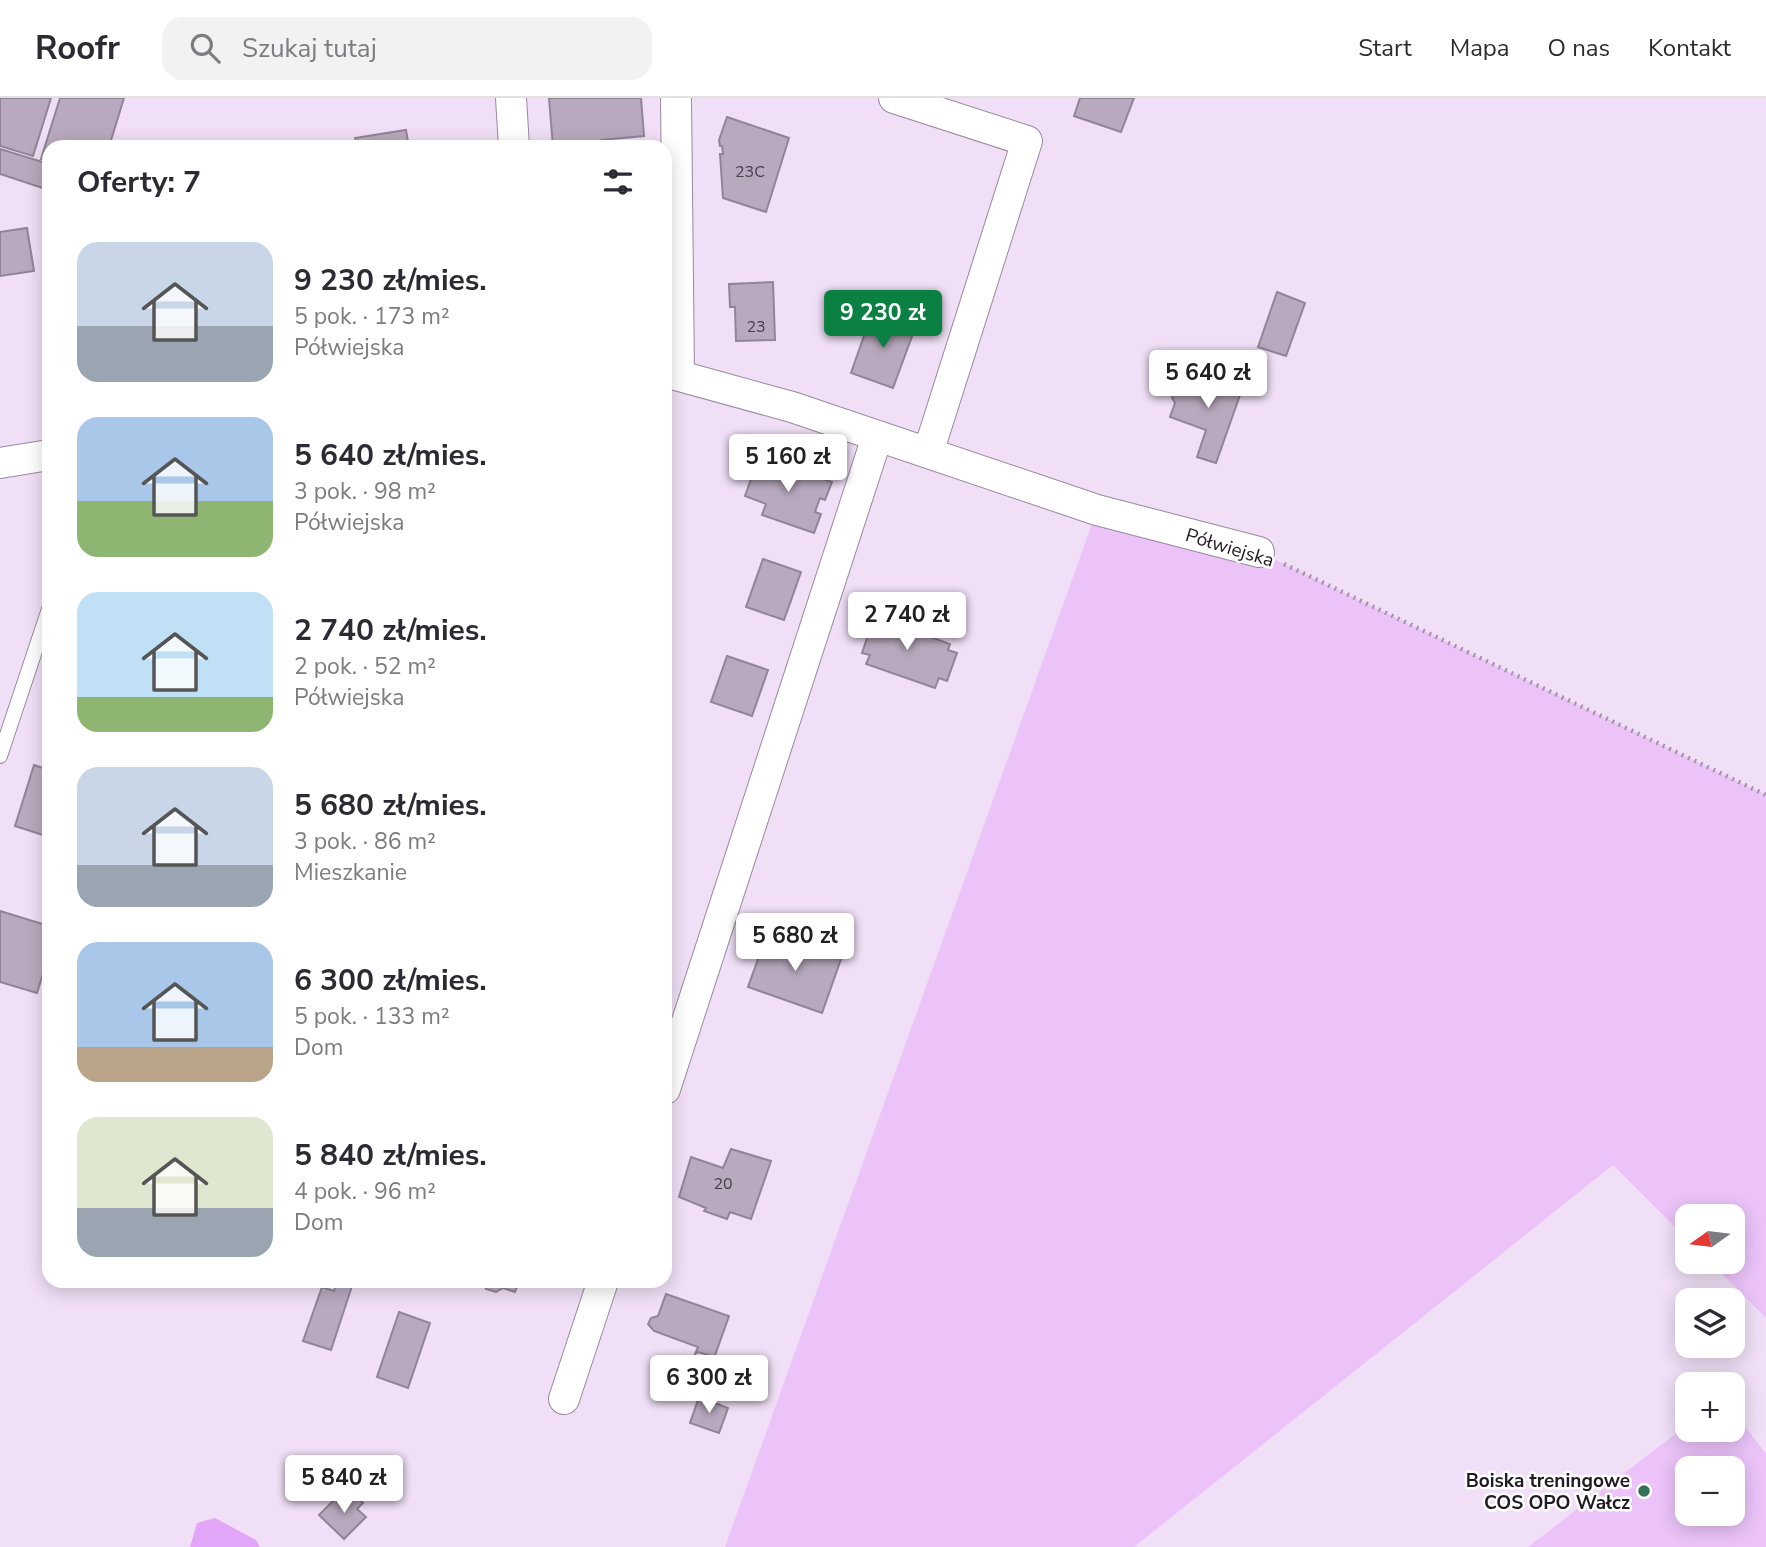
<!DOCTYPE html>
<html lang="pl">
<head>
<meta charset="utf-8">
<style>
  body { margin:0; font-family:"Nunito Sans",sans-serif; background:#f2f2f3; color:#2b2b33; height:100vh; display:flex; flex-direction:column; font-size:26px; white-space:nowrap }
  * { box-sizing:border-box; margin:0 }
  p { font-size:23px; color:#7c7c81 }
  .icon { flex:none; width:38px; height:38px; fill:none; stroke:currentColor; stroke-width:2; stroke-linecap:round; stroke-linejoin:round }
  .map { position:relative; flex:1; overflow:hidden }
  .panel { position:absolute; left:42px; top:42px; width:630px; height:1148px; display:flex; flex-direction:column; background:#fff; border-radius:21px; box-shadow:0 4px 18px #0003 }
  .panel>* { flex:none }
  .needle { width:46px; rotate:256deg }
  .controls { position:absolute; left:1675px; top:1106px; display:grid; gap:14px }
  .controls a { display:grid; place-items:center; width:70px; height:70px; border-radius:14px; background:#fff; box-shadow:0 4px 18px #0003; font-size:35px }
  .price { position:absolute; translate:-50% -60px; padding:0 16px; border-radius:7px; background:#fff; color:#222; font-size:23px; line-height:46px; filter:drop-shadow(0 2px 4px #0008) }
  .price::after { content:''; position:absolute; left:50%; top:42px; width:21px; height:16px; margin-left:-10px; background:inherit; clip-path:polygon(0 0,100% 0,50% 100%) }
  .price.selected { background:#0b8043; color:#fff }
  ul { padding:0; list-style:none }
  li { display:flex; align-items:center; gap:21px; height:175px; padding:0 35px }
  li span { display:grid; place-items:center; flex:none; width:196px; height:140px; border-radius:21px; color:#555 }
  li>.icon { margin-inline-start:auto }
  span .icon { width:84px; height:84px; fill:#fffc; stroke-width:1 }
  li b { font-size:30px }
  h2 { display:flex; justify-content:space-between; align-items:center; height:84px; padding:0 35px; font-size:30px }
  header { display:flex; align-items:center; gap:42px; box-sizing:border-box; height:98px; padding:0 35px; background:#fff; border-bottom:2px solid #e1e1e2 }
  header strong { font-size:33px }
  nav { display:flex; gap:38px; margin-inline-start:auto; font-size:24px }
  .search { width:490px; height:63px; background:#f2f2f3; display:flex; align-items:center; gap:18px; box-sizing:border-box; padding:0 24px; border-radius:21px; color:#7c7c81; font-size:26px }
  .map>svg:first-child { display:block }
  .green { fill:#ebc3f9; fill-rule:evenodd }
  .water { fill:#e3a5f7 }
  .building { fill:#b9a9be; stroke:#928397; stroke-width:2 }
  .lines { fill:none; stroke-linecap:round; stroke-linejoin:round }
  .lane-casing { stroke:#99899e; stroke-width:16 }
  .street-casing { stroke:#99899e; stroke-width:32 }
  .path { stroke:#a194a5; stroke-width:4.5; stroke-dasharray:2 5; stroke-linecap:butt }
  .lane { stroke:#fff; stroke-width:14 }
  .street { stroke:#fff; stroke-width:30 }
  .poi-dot { fill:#34705a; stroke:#fff; stroke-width:2.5 }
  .labels { text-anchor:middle; stroke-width:5; stroke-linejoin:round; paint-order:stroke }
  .number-label { font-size:16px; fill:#463e4a }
  .street-label { font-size:19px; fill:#201a23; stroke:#fff }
  .poi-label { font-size:19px; font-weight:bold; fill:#201a23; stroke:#fff; text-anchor:end }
</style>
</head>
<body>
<header>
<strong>Roofr</strong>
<div class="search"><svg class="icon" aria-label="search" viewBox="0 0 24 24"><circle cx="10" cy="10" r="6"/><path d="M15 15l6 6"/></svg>Szukaj tutaj</div>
<nav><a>Start</a><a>Mapa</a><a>O nas</a><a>Kontakt</a></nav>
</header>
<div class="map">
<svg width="1766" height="1449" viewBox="0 0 1766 1449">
  <rect width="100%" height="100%" fill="#f0dff6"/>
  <path class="green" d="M1097,412l162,42 507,243v523l-56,-56h22v-46h-45v23l-74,-74 -479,382h-409z
    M1733,1312l33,44v93h-238l159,-122v5h45zM1687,1370h45v46h-45z"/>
  <path class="water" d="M215,1420l41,22 4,7h-70l7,-24z"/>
  <path class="building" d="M0,0h51l-18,58 -33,-10z
    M60,0h64l-15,49h-60v14l-8,-2z
    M549,0h92l3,38 -43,4v7h-48z
    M1080,0h54l-13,34 -47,-16z
    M727,19l62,21 -23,74 -43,-14 -3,-44h3l-1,-8h-2l-1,-6z
    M406,32l3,17h-52l-2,-9z
    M0,51l49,15v26l-49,-16z
    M27,130l7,43 -34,5v-44z
    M773,184l2,58 -39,1 -1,-34h-5l-1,-23z
    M1277,194l28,11 -19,53 -28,-9z
    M872,215l43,15 -22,60 -42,-15z
    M1228,273l18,7 -30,85 -19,-6 9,-27 -36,-13 5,-14 -3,-5 1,-6 6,-2 5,-14 37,13z
    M759,359l73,25 -7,18 -5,-2 -5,14 6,2 -7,19 -52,-18 4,-11 -21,-8z
    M763,461l38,13 -17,48 -38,-13z
    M876,513l28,10 -1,6 47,17 -2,6 9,3 -10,28 -8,-3 -4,10 -69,-24 4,-9 -8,-2z
    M727,558l41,14 -16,46 -41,-14z
    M34,667l15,5v67l-34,-11z
    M0,813l49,15v28l-12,39 -37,-11z
    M767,836l74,25 -19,54 -74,-26z
    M731,1051l40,12 -20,58 -21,-7 -3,7 -23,-8 2,-3 -27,-11 12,-40 32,11z
    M337,1183l15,5 -21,64 -28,-9 19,-54 12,4z
    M483,1183h36l-4,11 -12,-4 -7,4 -10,-3z
    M666,1196l63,22 -16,45 -1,-5 -14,-4 -3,2 3,-7 -44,-16 -6,-7 3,-6 7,-2z
    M399,1214l31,11 -22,65 -31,-11z
    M699,1299l29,11 -9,25 -29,-10z
    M341,1395l8,8 5,-6 9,8 -6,6 9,8 -22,22 -25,-24z"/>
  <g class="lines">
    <g class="lane-casing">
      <path id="lane" d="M0,658l49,-147"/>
    </g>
    <g class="street-casing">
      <path id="street" d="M511,0l3,49
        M676,0l3,277
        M894,0l133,43 -99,312
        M665,274l127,35 305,103 162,42
        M0,365l49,-8
        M665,991l212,-652
        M564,1301l39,-118"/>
    </g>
    <path class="path" d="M1284,466l482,231"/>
    <use href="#lane" class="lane"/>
    <use href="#street" class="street"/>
  </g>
  <circle class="poi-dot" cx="1644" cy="1393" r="7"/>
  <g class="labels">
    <g class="number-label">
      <text x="750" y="79">23C</text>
      <text x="756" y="234">23</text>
      <text x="723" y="1091">20</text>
    </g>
    <g class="street-label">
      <text transform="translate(1230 449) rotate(17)" y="7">Półwiejska</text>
    </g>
    <g class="poi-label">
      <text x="1630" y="1389">Boiska treningowe<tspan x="1630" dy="22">COS OPO Wałcz</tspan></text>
    </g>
  </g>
</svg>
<div class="controls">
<a><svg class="needle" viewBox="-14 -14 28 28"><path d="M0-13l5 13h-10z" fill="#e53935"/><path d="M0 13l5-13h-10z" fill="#7c7c81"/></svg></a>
<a><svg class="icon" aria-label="layers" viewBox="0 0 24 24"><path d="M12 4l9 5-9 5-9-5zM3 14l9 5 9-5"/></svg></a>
<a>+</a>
<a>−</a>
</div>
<b class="price selected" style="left:883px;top:252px">9 230 zł</b>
<b class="price" style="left:1208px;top:312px">5 640 zł</b>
<b class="price" style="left:788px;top:396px">5 160 zł</b>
<b class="price" style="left:907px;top:554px">2 740 zł</b>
<b class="price" style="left:795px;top:875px">5 680 zł</b>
<b class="price" style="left:709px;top:1317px">6 300 zł</b>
<b class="price" style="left:344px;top:1417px">5 840 zł</b>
<section class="panel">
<h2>Oferty: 7<svg class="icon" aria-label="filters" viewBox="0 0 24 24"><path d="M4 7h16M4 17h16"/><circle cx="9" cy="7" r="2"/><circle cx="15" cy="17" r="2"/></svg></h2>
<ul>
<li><span style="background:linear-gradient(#c9d6e8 60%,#9aa5b1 0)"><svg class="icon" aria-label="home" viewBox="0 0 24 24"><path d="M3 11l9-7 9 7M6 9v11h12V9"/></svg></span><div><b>9 230 zł/mies.</b><p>5 pok. · 173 m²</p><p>Półwiejska</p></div></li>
<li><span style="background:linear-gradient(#a9c7e8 60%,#8fb573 0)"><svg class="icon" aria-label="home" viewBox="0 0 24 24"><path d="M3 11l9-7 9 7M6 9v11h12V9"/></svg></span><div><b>5 640 zł/mies.</b><p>3 pok. · 98 m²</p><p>Półwiejska</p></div></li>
<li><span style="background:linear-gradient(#bfe0f5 75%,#8fb573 0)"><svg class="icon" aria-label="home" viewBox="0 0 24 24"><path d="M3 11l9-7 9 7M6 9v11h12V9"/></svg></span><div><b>2 740 zł/mies.</b><p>2 pok. · 52 m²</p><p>Półwiejska</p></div></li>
<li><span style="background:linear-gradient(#c9d6e8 70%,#9aa5b1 0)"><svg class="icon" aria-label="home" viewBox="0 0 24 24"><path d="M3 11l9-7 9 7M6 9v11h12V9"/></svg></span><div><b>5 680 zł/mies.</b><p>3 pok. · 86 m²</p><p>Mieszkanie</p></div></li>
<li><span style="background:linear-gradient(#a9c7e8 75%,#b9a48a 0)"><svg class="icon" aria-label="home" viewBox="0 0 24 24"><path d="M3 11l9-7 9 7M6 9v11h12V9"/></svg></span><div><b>6 300 zł/mies.</b><p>5 pok. · 133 m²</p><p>Dom</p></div></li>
<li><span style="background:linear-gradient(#dfe7d0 65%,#9aa5b1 0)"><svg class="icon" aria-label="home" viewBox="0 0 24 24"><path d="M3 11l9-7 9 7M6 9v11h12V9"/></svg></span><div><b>5 840 zł/mies.</b><p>4 pok. · 96 m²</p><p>Dom</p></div></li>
</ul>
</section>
</div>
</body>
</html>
